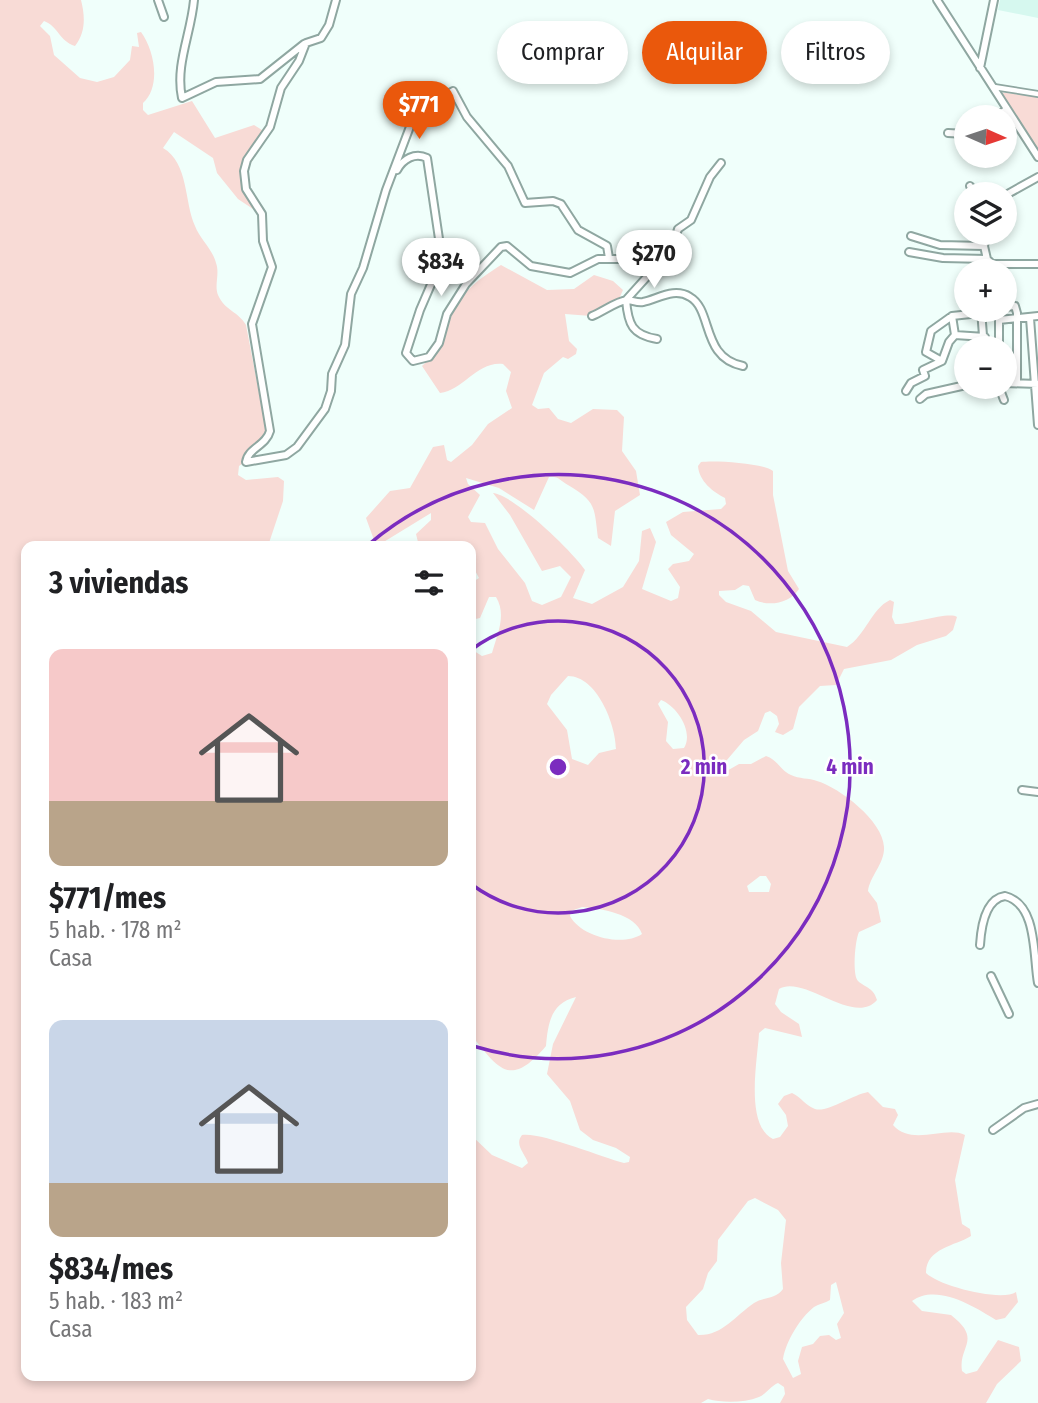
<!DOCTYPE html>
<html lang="es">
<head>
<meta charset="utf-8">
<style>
  body { margin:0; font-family:"Fira Sans Condensed",sans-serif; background:#f6f6f6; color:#202124; height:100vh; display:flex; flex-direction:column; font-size:26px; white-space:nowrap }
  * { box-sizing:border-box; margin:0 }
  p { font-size:23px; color:#757577 }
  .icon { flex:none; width:38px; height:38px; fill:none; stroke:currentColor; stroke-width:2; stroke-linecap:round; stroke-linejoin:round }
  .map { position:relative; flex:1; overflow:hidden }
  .details { position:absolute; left:21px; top:541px; width:455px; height:840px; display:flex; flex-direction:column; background:#fff; border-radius:14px; box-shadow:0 4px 10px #0003 }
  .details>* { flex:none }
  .banner { position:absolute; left:497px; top:21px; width:436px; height:63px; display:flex; gap:14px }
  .needle { width:46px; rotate:93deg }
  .fabs { position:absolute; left:954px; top:105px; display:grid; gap:14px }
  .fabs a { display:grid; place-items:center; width:63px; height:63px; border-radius:50%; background:#fff; box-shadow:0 4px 10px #0003; font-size:35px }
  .price { position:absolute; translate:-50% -60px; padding:0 16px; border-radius:24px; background:#fff; color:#222; font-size:23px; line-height:46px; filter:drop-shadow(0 2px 4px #0008) }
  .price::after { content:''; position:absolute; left:50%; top:42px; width:21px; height:16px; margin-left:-10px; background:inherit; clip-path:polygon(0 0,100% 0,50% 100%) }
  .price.selected { background:#ea580c; color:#fff }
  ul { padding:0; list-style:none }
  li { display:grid; align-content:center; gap:14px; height:371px; padding:0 28px }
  li span { display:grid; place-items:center; height:217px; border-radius:14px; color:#555 }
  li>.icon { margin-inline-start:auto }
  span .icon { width:126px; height:126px; fill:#fffc; stroke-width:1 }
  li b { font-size:30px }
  h2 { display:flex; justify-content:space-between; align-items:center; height:84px; padding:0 28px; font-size:30px }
  .tag { padding:0 24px; border-radius:32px; background:#fff; box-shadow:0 4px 10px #0003; font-size:24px; line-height:63px }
  .tag.selected { background:#ea580c; color:#fff }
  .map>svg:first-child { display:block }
  .built { fill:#d6f8ef }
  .green { fill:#f8dbd6; fill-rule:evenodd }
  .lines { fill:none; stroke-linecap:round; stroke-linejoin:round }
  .pedestrian-casing { stroke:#8fa7a1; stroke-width:8 }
  .minor-casing { stroke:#8fa7a1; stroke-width:10 }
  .pedestrian { stroke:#fff; stroke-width:4.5 }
  .minor { stroke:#fff; stroke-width:6 }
  .ring { fill:none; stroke:#7b2cbf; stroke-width:3.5 }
  .centre { fill:#7b2cbf; stroke:#fff; stroke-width:3.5 }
  .ring-label { font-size:21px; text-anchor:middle; font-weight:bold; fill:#7b2cbf; stroke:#fff; stroke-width:5; stroke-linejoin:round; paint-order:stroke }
</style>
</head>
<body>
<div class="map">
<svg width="1038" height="1403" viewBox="0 0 1038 1403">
  <rect width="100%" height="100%" fill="#f0fffb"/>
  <path class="built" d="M1000,0h38v18l-40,-8z"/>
  <path class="green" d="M0,0h81c4,16 5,32 -6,46 -16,-5 -16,-19 -31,-25l-4,5 10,10 4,19 26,23 17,4 17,-5 16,-17 2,-14 7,1 -2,-14 4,-1c14,19 20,55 2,71v7l5,5 44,-14 23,37 39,-13 8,5c-2,40 -28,27 -5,78l-1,3 -18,-12 -21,-26 -4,-15 -39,-26 -11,16c26,15 21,54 32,78 5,13 18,24 21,37 4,11 -2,22 2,32 7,16 20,16 28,30l22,115 -4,8 -25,18 -1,9 8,5 32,-3 6,4 -1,20 -15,45h-242v830h445v-241l21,20 30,13 6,-5c-3,-10 -14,-18 -6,-28 19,-3 79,22 102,28l5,-1 1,-5 -14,-9 -23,-8 -13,-10 -10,-29 -23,-27 6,-30 23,-47c-25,6 -28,26 -30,49 -37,44 -48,21 -75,-11v-386l11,7 10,-3c5,-18 15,-38 4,-56h-7l-9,21 -9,2v-37l8,-5 -8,-15v-17h-52l-3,-12 15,-14v-7l-49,30 -8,-3 -8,-22 24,-27 20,-3 23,-41 11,-2 3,15 4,2 21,-17 16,-21 24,-16 -6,-17 5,-19 -8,-8c-26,-3 -39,26 -63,29l-18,-27c17,-14 20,-33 30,-52 11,-24 27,-35 49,-49l46,25 27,-1 20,-14 19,6 10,9 -4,9 -28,17 -26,-2 4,27 8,8 -1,5 -8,5 -5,-2 -19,16 -12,32 6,4 11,-1 9,11 13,4 22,-14 24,1 7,7 -2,34 14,20 4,24 -25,16 -4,35 -13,-8c-4,-30 -1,-36 -30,-53 -8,-4 -9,-9 -19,-8l-15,33 -35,-22 -33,-10 2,6 12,11 -12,22 3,5 14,1 13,26 27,34 7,18 10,4 19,-8 10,-20 -11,-11 -18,5 -32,-56 -17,-22c21,2 80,59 92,77l-12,28 19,6 31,-17 16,-26 3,-30 8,-3 6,14 -14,47 29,12 7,-3 2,-11 -12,-18 5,-5 16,-3 5,-7 -23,-19 -5,-13 17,-10 38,-3 5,-5 -1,-6c-12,-6 -26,-17 -27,-32l3,-4c13,-2 62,1 72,9v24l15,76 11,18c-9,14 -29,18 -44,11l-6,-14 -6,-1 -8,5 -16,1v4l7,7 25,9 25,21 71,15c19,-12 24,-38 43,-47l4,2 -2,15 3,7c15,1 54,-13 62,-7l-4,13 -7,6 -29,9 -26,15 -47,9 -8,16 -16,1 -21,21 -6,22 -10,6 -8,-3 4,-8 -2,-8 -7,-5 -5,2 -7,18 -14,9 -23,27 4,5 14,-8h12l15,-8c12,4 14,14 25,19 8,4 18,3 26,6 23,7 66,40 67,66 1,16 -14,29 -16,44l9,12 4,19 -22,10c-4,8 -7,43 -1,49 9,8 15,6 19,19 -23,27 -73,-26 -98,-11l-4,15 6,8 18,12 3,13 -37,-9 -6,5c-1,24 -15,92 14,106l7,-2 8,-11 -2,-11 -8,-11 6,-8 8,-3c9,4 14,13 23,16 12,4 37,-14 53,-17l15,15 12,2 3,6 -5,10c19,22 53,0 72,10l-10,45 7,44 8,5 1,7c-16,10 -45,12 -45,37 13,13 75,29 90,19l2,10 -13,16 -9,2c-22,-14 -60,-37 -84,-19l10,10 29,4c32,25 7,31 11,56l4,3 11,-3 21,-31 21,7 2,14 -24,23 -11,19h-206l5,-9 -1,-7 -6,-4c-7,3 -12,11 -19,14 -15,6 -37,6 -51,2l-7,4h-701zM568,676c29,0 48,49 48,73l-17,4 -11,12 -16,-6 -5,-29 -20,-26 4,-9zM661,700c16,6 33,32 23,48l-11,1 -7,-8 2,-19 -10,-18zM760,876h6l5,8 -2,8h-20l-2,-6zM582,907c18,1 54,7 60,27 -19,13 -61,3 -72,-18l1,-5zM755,1198l23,12 8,10 -5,43 2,26c-7,10 -19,8 -29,14 -19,13 -32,33 -56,32l-11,-15 -1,-13 17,-18 5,-16 9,-12 1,-21 30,-39zM836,1282l8,31 -7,11 4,14 -5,2 -7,-5 -9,1 -7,8 -11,3 -4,14 3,13 -8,4 -10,-19c3,-18 17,-41 31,-52 5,-3 11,-4 16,-7l1,-15z
    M998,92l40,5v54z"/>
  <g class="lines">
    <g class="pedestrian-casing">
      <path id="pedestrian" d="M994,87l44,7"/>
    </g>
    <g class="minor-casing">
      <path id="minor" d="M158,0l6,17
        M194,0c-3,34 -19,65 -12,98l34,-16 44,-3 44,-35
        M336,0l-7,25 -8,13 -15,5 -7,18 -18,27 -11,39 -23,33 -3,11 2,18 16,25 1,27 9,26 -20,57 18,107c-4,15 -22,17 -24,31l40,-7 11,-8 28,-38 6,-18 1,-17 13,-29 6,-51 12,-26 23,-78 25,-66 23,-22 19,-11 14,26 41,49 17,37 28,-2 8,3 17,26 29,16 2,12
        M937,0l101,157
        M980,68l14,-68
        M994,117l12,-7
        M948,133l18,1
        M397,170c6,-11 18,-18 30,-12l15,101 -22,51 -14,43 7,8 16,-4 10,-14 8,-29 19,-30 35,-37 6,-1 24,20 39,7 28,-14h39l35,-13
        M970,186l5,8
        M1004,196l34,-19
        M911,236l29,9 44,1
        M909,252l34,6 44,1 5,5h46
        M974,271l13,-12 -3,-13 3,-13
        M1004,307l11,-1 2,7v70
        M981,310l3,38
        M592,316c10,-4 25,-15 35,-16 5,0 10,3 16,2 15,-3 31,-15 47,-5 23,13 11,61 53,69
        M1030,318l8,107
        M999,320l39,-4
        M955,335l30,2
        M657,339c-25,-4 -29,-15 -31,-39l46,-51 6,-20 13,-9 19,-43 11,-14
        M999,348v-38
        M942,361l-16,-9 5,-21 21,-15 28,-3 4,-3
        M1004,383l34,1
        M999,387l5,13
        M906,391l5,-8 14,-7 -2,-6 19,-9 7,-19 6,-7 -3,-19
        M920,399l6,-5 40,-9
        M1022,790l16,2
        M980,945c1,-16 5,-46 25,-49 33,8 28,61 33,87
        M991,976l18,38
        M993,1130l31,-22 14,-4"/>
    </g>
    <use href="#pedestrian" class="pedestrian"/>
    <use href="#minor" class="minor"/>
  </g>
  <g class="ring">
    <path d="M471 650A146 146 0 1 1 471 884"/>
    <path d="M368 545A292 292 0 1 1 473 1046"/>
  </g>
  <circle cx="558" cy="767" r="10" class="centre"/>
  <g class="ring-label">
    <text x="704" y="774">2 min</text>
    <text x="850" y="774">4 min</text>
  </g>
</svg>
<div class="fabs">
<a><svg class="needle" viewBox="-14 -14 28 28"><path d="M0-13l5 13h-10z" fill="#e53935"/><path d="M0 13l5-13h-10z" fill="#757577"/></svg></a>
<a><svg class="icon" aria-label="layers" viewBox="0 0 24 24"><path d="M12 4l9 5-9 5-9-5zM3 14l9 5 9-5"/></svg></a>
<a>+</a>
<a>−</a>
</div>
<b class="price selected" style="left:419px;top:141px">$771</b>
<b class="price" style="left:654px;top:290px">$270</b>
<b class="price" style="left:441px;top:298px">$834</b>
<div class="banner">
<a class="tag">Comprar</a>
<a class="tag selected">Alquilar</a>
<a class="tag">Filtros</a>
</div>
<section class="details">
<h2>3 viviendas<svg class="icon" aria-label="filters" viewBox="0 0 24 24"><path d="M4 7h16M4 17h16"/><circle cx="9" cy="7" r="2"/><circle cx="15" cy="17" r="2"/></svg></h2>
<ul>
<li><span style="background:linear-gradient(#f6c9c9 70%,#b9a48a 0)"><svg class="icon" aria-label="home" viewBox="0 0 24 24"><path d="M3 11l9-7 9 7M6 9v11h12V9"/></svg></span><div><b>$771/mes</b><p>5 hab. · 178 m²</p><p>Casa</p></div></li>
<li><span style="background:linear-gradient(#c9d6e8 75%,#b9a48a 0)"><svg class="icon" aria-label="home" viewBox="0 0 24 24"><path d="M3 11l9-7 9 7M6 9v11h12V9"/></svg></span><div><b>$834/mes</b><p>5 hab. · 183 m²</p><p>Casa</p></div></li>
</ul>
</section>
</div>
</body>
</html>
